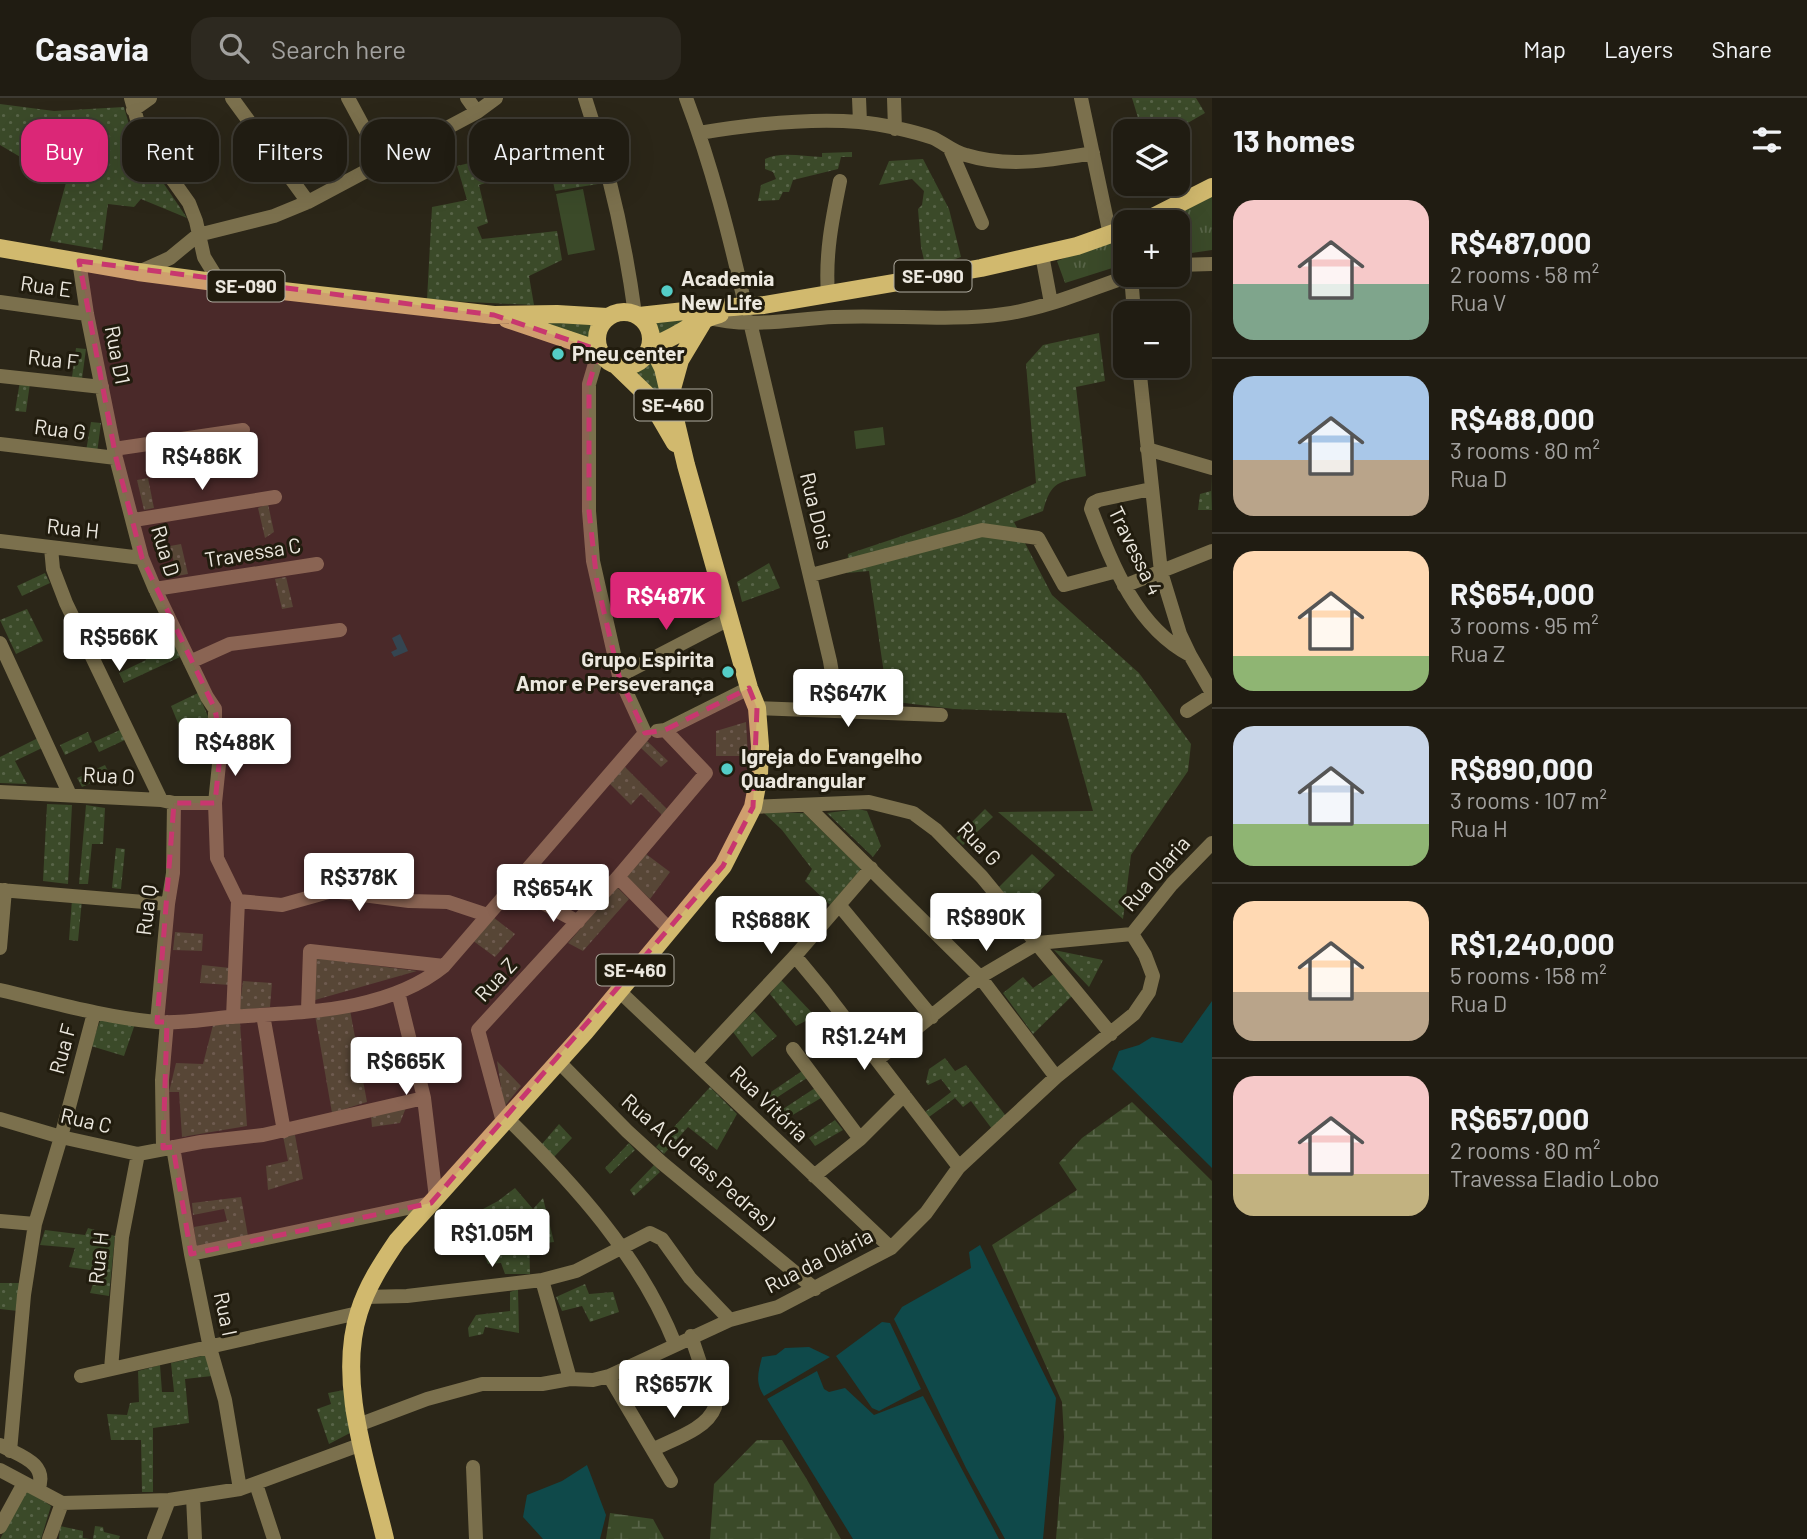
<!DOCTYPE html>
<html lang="en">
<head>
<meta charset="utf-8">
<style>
  body { margin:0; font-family:Barlow,sans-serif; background:#2d2920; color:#f1f3f6; height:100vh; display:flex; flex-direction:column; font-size:26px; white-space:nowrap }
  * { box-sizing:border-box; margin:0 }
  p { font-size:23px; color:#a2a19f }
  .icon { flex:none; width:38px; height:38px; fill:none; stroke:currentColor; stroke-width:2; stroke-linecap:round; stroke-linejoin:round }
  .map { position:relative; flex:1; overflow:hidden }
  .side { display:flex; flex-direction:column; background:#201c12; width:595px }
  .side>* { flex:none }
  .banner { position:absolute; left:21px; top:21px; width:665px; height:63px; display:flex; gap:14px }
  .tools { position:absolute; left:1113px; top:21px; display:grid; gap:14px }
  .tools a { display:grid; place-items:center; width:77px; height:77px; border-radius:14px; background:#201c12; box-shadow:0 7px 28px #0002,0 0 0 2px #3d3a32; font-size:35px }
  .price { position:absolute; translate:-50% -60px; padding:0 16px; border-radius:7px; background:#fff; color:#222; font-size:23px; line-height:46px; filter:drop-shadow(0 2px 4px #0008) }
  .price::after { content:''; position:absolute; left:50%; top:42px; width:21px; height:16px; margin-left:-10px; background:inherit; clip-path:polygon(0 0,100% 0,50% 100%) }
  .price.active { background:#db2777; color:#fff }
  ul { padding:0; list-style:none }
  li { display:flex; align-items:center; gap:21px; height:175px; padding:0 21px }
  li+li { border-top:2px solid #3d3a32 }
  li span { display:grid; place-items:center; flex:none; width:196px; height:140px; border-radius:21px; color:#555 }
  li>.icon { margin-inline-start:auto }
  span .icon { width:84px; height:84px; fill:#fffc; stroke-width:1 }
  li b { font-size:30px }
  h2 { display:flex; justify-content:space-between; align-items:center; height:84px; padding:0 21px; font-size:30px }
  .pill { padding:0 24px; border-radius:21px; background:#201c12; box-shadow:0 7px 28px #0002,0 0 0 2px #3d3a32; font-size:24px; line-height:63px }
  .pill.active { background:#db2777; color:#fff }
  header { display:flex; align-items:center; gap:42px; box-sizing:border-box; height:98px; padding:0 35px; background:#201c12; border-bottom:2px solid #3d3a32 }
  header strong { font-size:33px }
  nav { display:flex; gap:38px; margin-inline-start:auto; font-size:24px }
  .search { width:490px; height:63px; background:#2d2920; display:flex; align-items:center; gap:18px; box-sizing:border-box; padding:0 24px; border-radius:21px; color:#a2a19f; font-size:26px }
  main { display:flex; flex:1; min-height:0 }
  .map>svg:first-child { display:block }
  .grass { fill:url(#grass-dots) }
  .wetland { fill:url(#wetland-marsh) }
  .park { fill:url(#park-tufts) }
  .pitch { fill:#3b4a29 }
  .water { fill:#0f494a }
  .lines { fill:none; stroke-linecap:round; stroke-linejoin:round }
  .minor { stroke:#7b704d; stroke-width:14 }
  .major { stroke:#d1b96e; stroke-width:18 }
  .marked { fill:#c8376f; fill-opacity:0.2; stroke:#c8376f; stroke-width:5; stroke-dasharray:14 9; stroke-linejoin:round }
  .poi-dot { fill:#54cdc7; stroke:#211c0e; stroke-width:2.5 }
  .labels { text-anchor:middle; stroke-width:6; stroke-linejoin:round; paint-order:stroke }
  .shield { fill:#211c0e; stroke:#afaba0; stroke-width:2 }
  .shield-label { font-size:19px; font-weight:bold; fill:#ece8df }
  .poi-label { font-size:21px; font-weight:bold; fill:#ece8df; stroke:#211c0e; text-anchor:start }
  .street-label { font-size:21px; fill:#ece8df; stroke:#211c0e }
</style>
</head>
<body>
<header>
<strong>Casavia</strong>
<div class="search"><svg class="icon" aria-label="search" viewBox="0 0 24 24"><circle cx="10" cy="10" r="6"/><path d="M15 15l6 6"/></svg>Search here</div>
<nav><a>Map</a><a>Layers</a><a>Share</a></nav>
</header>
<main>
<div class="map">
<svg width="1212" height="1441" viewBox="0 0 1212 1441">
  <defs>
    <pattern id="grass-dots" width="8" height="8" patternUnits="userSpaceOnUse" patternTransform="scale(1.75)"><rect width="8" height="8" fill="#3b4a29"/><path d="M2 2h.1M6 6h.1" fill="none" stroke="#586448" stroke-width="1.8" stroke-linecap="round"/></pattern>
    <pattern id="wetland-marsh" width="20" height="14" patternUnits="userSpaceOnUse" patternTransform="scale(1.75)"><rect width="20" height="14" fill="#3b4a29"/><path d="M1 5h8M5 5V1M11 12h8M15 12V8" fill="none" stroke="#586448"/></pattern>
    <pattern id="park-tufts" width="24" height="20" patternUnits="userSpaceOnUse" patternTransform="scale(1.75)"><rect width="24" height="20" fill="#3b4a29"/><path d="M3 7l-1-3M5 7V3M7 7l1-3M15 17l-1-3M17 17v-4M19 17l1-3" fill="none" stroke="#586448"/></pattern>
  </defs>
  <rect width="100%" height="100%" fill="#2b2618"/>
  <path class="grass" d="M1132,0h64l9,15 -26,15 2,10 -3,1v-8h-36z
    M0,6l54,7 70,-4 9,31 54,80 -46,-19 -7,8 -26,-3 -6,46 -52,-9 23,-84 -2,-15 -24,-10 -16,5 -9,21 -22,-13z
    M585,43l13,43 -43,7 -9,-42z
    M852,54v5h-11l-3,12 -45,11 -4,12h-6l-4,8 -21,1 3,-16 15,-6 -3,-7 -8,-3v-10c16,-8 39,-2 57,-2v-4z
    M486,61l14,20 -21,6 9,38 -11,4 5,12 75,-8 5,29 -33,16 5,29 -107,-5 5,-93 35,-7 -10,-34z
    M923,61l26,50 12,48 -35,12 -5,-22 -3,-38 4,-4 2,-14 -12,-12 -33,6 10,-24z
    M649,221l50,1 -38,30z
    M597,223l-8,14 2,12 -66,-24z
    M1099,235l6,48 -29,6 10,89c-27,6 -35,5 -43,35l-29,11 38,73 87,78 52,71 -3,27 -57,84 -8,64 -125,-107 95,-1 -27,-98 -112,-4 -66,-8 -19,-130 -22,2 1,-19 114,-38 74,-33 -10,-119 17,-19z
    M76,250l10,1 -4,30 -10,-2z
    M652,256l25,76 -52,-59 16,-6z
    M20,283l10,2 -4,29 -11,-1z
    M91,324l10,1 -4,30 -11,-2z
    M221,342l5,28 -32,5 -4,-28z
    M175,344l7,30 -11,3 -7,-30z
    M1211,377l1,35h-14l2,-16 11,-3z
    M148,380l6,30 -10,2 -7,-30z
    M268,406l6,28 -9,6 -7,-30z
    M181,446l7,30 -11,2 -7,-30z
    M769,465l11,25 -38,14 -5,-20z
    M45,475l5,10 -28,13 -5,-10z
    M286,479l7,30 -11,2 -7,-30z
    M27,511l16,32 -27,13 -16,-34z
    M167,526l13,33 -56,26 -5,-10 27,-13 -9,-22z
    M198,595l12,28 -15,44 -24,-59z
    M746,624l2,34h-32v-25z
    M122,631l5,10 -28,13 -5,-10z
    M88,634l4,10 -27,13 -5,-10z
    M38,640l4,10 -27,13 12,23 -27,-1v-26z
    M647,643l21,20 -7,6 -20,-19z
    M105,667l5,10 -28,12 -5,-9z
    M625,669l42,42 -5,6 -21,-21 -10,11 -22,-22z
    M47,706l25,1 -4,79 -25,-3z
    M86,707l19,3 -2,36h-11l-4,40h-9z
    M858,711l9,2 14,35 -8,11 -46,-44z
    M985,711l8,8 -30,28 -7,-7z
    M763,714l41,1 57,56 -31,36 -25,-24 7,-12 -30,-39z
    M116,750l9,1 -4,40 -9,-1z
    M646,756l24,18 -20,27 -24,-23z
    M1032,756l23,21 -36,37 -20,-25z
    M617,789l12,12 -46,52 -15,-8z
    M72,801l10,1 -4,41 -9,-1z
    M493,819l22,17 -20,23 -23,-17z
    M175,834l28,2 -1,17 -29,-1z
    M1054,852l49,10 -14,27z
    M316,860l101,13 -102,29z
    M202,867l28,3v17l-30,-2z
    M1055,875l19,21 -41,40 -30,-41 20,-16 10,11z
    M781,882l34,36 -19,10 -26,-32z
    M243,883l29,2 -2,24 -31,3z
    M350,912l17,92 -35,11 -17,-98z
    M754,913l23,25 -25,21 -19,-25z
    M101,920l34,6 -11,32 -33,-10z
    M240,924l7,104 -65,11 -3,-45h-10l7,-29 27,1 10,-39z
    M945,960l10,13 11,-6 40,51 -14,13 -21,-28 -8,6 -8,-9 -26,19 -4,-5 26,-20 -10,-13 -13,6 -2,-3 3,-13z
    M497,963l24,25 -17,21z
    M802,973l5,7 -37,24 -5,-6z
    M710,989l27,27 -20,36 -29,-23 -24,27 -8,-7z
    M815,990l6,10 -35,21 -6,-8z
    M407,1007l-7,18 -28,4 -1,-11z
    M835,1022l8,10 -28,16 -6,-8z
    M559,1026l13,14 -18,19 -12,-13z
    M295,1037l8,44 -35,11 -2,-24 22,-5 -5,-25z
    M629,1045l6,7 -25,24 -5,-6z
    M654,1067l6,7 -26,24 -4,-6z
    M515,1090l18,21 10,-11 11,44 -8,1 -7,-18 -10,5 1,44h-25l-4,-11 -13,1 -12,-32 -18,11 -3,-19 43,-23z
    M241,1099l7,39 -52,12 -2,-21 33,-6 -3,-12 -31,6 -1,-12z
    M88,1130l27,8 -6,60 -19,-3 7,-22 -28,-4 6,-19 -35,-3 5,-15 40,5z
    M0,1185h20l-2,28 -18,-2z
    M585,1186l4,10 24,-2 6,20 -29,10 -8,-16 -20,5 -6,-14z
    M518,1191l1,44 -34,-6 -2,7 -14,3 -1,-9 8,-13 34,-4v-19z
    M206,1257l6,21 -27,3 4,44 -36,5v64h-11l-1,-52h-30l-4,-26 20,1 3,-12 9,-1 -1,-31 22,-6 2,27h12l-3,-29z
    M344,1292l6,43 -21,11 -12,-35 14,-5 -3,-11z
    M27,1392l24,16 -10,33h-41z
    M60,1428l23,5v7l7,1h-31z
    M95,1428l8,1 1,5 16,4 -1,3h-26z"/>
  <path class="wetland" d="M1132,1004l80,79v358h-156l8,-102 -2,-35 -70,-157 85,-55 -18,-27 23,-25z
    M757,1342h25l24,38 35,61h-131l4,-55z
    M610,1415l43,6 11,20h-58z"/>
  <path class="park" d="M1212,96v56l-34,5v-33h-20z
    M1125,137v29l-60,19 -8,-22z"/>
  <path class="pitch" d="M583,91l12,61 -27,5 -12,-61z
    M883,329l2,18 -29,4 -2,-18z"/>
  <path class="water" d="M400,536l8,17 -14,6 -3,-5 6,-3 -5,-11z
    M1212,903v167l-100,-99 7,-18 20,-6 13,-8 30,6z
    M980,1147l76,153 -13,141h-38l-39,-71 -72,-149 8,-12 69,-39 -2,-16z
    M882,1224l8,1 31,66 -42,22 -7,-3 -36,-52z
    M809,1249l21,10 -66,39c-9,-14 -6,-23 -2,-39l14,-2 9,-7z
    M817,1273l7,18 5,3 16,-4 29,27 49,-19 76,143h-146l-86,-140z
    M587,1367l19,50 -6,24h-57l-20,-22 4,-22 35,-14z"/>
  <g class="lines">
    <path class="minor" d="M131,0l9,32 12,21 37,52 7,18 8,36 16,26
      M232,0l76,104
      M348,0l35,65
      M467,0l10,14
      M585,0c24,70 40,142 50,216
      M686,0c26,68 44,140 60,211
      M859,0l1,24
      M894,0l1,31
      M1081,0l29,137
      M133,12l17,-12
      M699,35c48,-8 112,-15 160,-11 22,2 54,9 74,16 11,5 20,14 33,17 42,13 85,5 127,-2
      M950,51l32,74
      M1042,157l9,48
      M79,163l8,53 29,144 26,100 13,31 52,108 8,12v10l6,26 -6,58 2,55 21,43 -5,116
      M1178,167l34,-1
      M139,174l31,-14 28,-23 76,-19 34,-14 169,-90 19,-14
      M1131,177l3,38
      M828,196c-3,-39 4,-74 12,-113
      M0,204l87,12
      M706,219c41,12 86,2 128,0 56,-3 114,5 170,-3 44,-6 86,-25 128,-39
      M750,224l80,339 5,30v20
      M599,252l-10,34v127l4,50 26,115 26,57
      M1139,268l22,206 19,62 10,21 22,38
      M0,278l102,11
      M0,346l116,14
      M114,351l129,-19
      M1147,351l65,19
      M1151,391l-52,11 -6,3 -2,6c21,54 44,117 99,146
      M134,422l141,-23
      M0,443l142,17
      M51,450l2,21 13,34 95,197
      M811,477l171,-45 56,8 26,47 53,-14
      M1124,488l88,-35
      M155,491l162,-25
      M0,545l70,152
      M190,564l40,-18 110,-14
      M619,578l110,-57
      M757,610l184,7
      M1187,613l25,-16
      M657,633l8,-1 84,-42
      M0,694l161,8 13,3h41
      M807,708l173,171 76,100
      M753,709l116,-5 44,11 23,17 46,47 129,157
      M618,779l52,53
      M517,783l19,18 42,23
      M0,792l168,14
      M238,803l44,4 50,-14 77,10 39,1 39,13
      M840,808l92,111
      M1132,836l40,-50 40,-41
      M0,850l5,-58
      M795,858l29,35 135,176
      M0,892c52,12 103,27 156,32 24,2 50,-3 74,-5 71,-5 156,-4 214,-51l201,-233
      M618,892l273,258
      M398,894l26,106 12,100
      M308,912l2,-59 134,15
      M263,917l21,116
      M157,924l11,-118 5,-31 1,-70
      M793,951l67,90
      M877,962l103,-83 58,-34 94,-9
      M558,963l69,70 35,32 153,126
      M695,965l100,-107 76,-88
      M507,1020c67,66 133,138 168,226
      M0,1021l61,18 77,17 63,-12 62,-7 161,-37
      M503,1024l-25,-92 140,-153 88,-104 -41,-43
      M173,1049l18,107 19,94 15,52 15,89
      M163,1050l-1,-68 5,-58
      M814,1078l46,-37 44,-44
      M0,1123l35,3
      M191,1156l240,-51
      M542,1182l28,99
      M364,1199l43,-1 135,-16 34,-9 74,-38 12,6 28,39 40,42
      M111,1271l11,-132 16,-83
      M81,1278l277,-63
      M609,1278l62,105
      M358,1327l69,-26 55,-15h60l28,-5 23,1 16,-4 121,-56 48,-13 113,-59 35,-35 33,-46 97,-90 78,-63 15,-22 4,-16 -8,-21 -13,-21
      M0,1347c20,11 49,18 38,45
      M654,1351c20,-10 53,-20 61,-42l-24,-71
      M10,1353l14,-156 11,-71 26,-87 33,-124
      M473,1369l3,72
      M0,1372l62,33 107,-3 71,-11 122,-45
      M256,1386l18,55
      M193,1399l2,42
      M0,1429l24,-44
      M49,1441l13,-36
      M154,1441l15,-39"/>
    <path class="major" d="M1143,124l69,-35
      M0,150l138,24 145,19 211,24 63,-1 50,3
      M597 241a27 27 0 1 1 54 0a27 27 0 1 1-54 0Z
      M639,218l64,-7 61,-4 217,-37 96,-22 48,-17
      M507,221l92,31
      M651,248c25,-7 43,-26 69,-32
      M616,267l31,30 28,48
      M670,298l10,-36 24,-40
      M385,1441c-16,-69 -49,-156 -26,-227 8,-26 23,-49 38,-71l188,-209 138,-166 30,-59 6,-32 1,-29 -3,-38 -8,-20 -63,-223 -23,-97 -7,-14 -6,-4"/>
  </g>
  <path class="marked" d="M79,163l415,54 105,35 -10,34v127l8,71 22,94 26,57 20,-3 84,-42 8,20 -4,99 -30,59 -292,337 -240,51 -18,-107 -10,1 4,-126h-10l17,-219h41l6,-58 -6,-36 -73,-151 -26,-100z"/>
  <g class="poi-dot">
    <circle cx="667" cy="193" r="7"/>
    <circle cx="558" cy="256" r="7"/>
    <circle cx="728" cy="574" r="7"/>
    <circle cx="727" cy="671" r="7"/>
  </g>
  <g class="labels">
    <g class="shield">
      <rect x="894.5" y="162.5" width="77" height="31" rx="5"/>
      <rect x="207.5" y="172.5" width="77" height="31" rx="5"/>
      <rect x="634.5" y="291.5" width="77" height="31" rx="5"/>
      <rect x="596.5" y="856.5" width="77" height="31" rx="5"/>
    </g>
    <g class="shield-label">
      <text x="933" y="185">SE-090</text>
      <text x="246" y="195">SE-090</text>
      <text x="673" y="314">SE-460</text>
      <text x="635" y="879">SE-460</text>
    </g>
    <g class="poi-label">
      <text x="681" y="188">Academia<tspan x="681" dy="24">New Life</tspan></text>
      <text x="572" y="263">Pneu center</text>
      <text x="714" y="569" text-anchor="end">Grupo Espirita<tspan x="714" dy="24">Amor e Perseverança</tspan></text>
      <text x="741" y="666">Igreja do Evangelho<tspan x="741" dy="24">Quadrangular</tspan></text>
    </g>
    <g class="street-label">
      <text transform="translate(46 189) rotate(8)" y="7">Rua E</text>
      <text transform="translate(117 257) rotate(79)" y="7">Rua D1</text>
      <text transform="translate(53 262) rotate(6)" y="7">Rua F</text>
      <text transform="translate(60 332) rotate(7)" y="7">Rua G</text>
      <text transform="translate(816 413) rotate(76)" y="7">Rua Dois</text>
      <text transform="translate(73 431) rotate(6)" y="7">Rua H</text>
      <text transform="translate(165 453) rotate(73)" y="7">Rua D</text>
      <text transform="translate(1135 453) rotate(64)" y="7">Travessa 4</text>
      <text transform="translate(253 455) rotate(-9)" y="7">Travessa C</text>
      <text transform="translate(109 678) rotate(3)" y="7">Rua O</text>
      <text transform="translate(979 746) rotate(46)" y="7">Rua G</text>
      <text transform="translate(1156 776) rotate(-49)" y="7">Rua Olaria</text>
      <text transform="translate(147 812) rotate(-83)" y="7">Rua Q</text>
      <text transform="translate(496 882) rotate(-47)" y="7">Rua Z</text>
      <text transform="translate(63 951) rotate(-75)" y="7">Rua F</text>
      <text transform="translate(769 1006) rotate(44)" y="7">Rua Vitória</text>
      <text transform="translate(86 1023) rotate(13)" y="7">Rua C</text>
      <text transform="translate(698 1064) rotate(41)" y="7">Rua A (Jd das Pedras)</text>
      <text transform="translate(99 1160) rotate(-84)" y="7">Rua H</text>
      <text transform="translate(819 1163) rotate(-27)" y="7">Rua da Olária</text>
      <text transform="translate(225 1216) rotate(78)" y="7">Rua I</text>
    </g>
  </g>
</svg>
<div class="tools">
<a><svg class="icon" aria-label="layers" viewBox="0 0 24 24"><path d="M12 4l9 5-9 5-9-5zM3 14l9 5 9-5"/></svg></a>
<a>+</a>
<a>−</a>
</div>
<b class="price" style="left:202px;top:394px">R$486K</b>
<b class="price active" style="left:666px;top:534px">R$487K</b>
<b class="price" style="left:119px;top:575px">R$566K</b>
<b class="price" style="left:848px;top:631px">R$647K</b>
<b class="price" style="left:235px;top:680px">R$488K</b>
<b class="price" style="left:359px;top:815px">R$378K</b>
<b class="price" style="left:553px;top:826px">R$654K</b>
<b class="price" style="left:986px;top:855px">R$890K</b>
<b class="price" style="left:771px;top:858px">R$688K</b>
<b class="price" style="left:864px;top:974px">R$1.24M</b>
<b class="price" style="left:406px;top:999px">R$665K</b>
<b class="price" style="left:492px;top:1171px">R$1.05M</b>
<b class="price" style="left:674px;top:1322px">R$657K</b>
<div class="banner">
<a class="pill active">Buy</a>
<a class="pill">Rent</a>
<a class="pill">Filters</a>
<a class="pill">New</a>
<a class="pill">Apartment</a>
</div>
</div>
<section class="side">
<h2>13 homes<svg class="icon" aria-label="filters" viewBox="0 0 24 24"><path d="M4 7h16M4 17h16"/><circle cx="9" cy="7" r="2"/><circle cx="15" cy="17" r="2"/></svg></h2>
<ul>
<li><span style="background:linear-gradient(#f6c9c9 60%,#7fa58c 0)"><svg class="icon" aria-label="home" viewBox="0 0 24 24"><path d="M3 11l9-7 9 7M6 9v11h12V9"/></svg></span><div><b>R$487,000</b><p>2 rooms · 58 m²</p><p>Rua V</p></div></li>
<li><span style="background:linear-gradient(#a9c7e8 60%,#b9a48a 0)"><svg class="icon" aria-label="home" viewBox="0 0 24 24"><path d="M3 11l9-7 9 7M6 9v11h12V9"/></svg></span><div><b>R$488,000</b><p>3 rooms · 80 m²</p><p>Rua D</p></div></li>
<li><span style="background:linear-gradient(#ffd9b3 75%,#8fb573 0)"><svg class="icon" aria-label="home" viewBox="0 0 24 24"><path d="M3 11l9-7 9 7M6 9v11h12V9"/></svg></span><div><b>R$654,000</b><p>3 rooms · 95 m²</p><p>Rua Z</p></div></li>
<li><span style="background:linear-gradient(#c9d6e8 70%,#8fb573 0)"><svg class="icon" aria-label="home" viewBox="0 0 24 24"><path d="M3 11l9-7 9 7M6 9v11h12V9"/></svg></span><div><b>R$890,000</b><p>3 rooms · 107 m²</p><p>Rua H</p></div></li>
<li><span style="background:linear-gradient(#ffd9b3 65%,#b9a48a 0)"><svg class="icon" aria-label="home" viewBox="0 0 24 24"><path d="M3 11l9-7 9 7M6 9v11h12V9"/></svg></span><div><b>R$1,240,000</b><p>5 rooms · 158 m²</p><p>Rua D</p></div></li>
<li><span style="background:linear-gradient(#f6c9c9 70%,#c2b280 0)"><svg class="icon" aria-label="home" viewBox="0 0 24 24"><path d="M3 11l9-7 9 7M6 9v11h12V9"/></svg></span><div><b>R$657,000</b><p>2 rooms · 80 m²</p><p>Travessa Eladio Lobo</p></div></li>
</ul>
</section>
</main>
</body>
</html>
